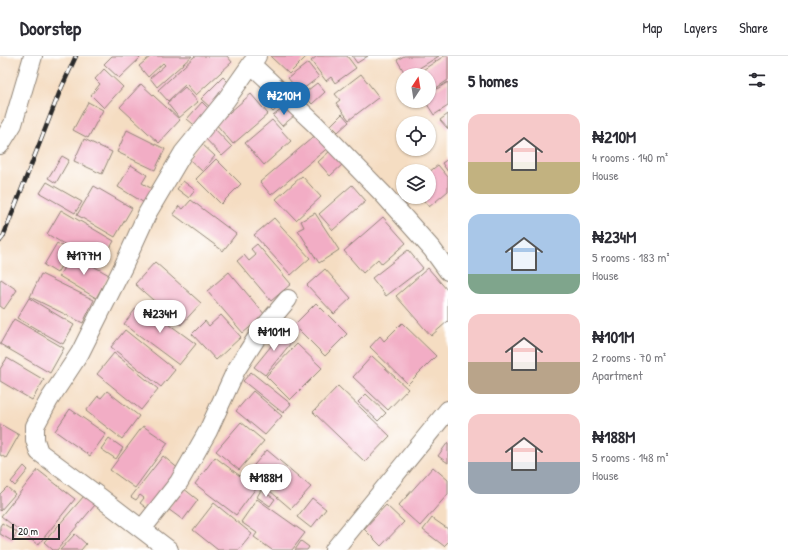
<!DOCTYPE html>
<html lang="en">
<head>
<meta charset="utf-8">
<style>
  body { margin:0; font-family:"Patrick Hand",sans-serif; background:#f7f7f7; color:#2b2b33; height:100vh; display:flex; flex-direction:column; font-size:15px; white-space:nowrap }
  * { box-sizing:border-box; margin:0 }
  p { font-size:13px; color:#7c7c81 }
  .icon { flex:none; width:22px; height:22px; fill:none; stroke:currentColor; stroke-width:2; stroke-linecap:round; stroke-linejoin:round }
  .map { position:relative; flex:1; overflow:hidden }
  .drawer { display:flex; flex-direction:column; background:#fff; width:340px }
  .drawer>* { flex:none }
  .needle { width:26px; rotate:12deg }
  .controls { position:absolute; left:396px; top:12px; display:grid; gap:8px }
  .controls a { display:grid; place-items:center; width:40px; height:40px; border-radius:50%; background:#fff; box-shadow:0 1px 3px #0004; font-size:20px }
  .scale { position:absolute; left:12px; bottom:10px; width:48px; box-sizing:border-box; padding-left:4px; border:2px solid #2b2b2b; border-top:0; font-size:11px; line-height:14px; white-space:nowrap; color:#2b2b2b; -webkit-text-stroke:3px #fff; paint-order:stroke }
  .price { position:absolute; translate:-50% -34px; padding:0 9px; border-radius:14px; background:#fff; color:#222; font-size:13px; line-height:26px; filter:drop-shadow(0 1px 2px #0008) }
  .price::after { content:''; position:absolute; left:50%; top:24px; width:12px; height:9px; margin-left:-6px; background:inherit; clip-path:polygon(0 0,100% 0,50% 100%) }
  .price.on { background:#1f6fb2; color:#fff }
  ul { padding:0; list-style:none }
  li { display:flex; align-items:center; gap:12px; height:100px; padding:0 20px }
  li span { display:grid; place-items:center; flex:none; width:112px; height:80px; border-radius:12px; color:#555 }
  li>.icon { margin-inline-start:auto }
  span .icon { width:48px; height:48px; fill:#fffc; stroke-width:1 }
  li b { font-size:17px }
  h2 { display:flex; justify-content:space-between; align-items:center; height:48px; padding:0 20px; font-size:17px }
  header { display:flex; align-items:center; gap:24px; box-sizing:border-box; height:56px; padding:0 20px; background:#fff; border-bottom:1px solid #e1e1e2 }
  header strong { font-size:19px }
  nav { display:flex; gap:22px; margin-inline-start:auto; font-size:14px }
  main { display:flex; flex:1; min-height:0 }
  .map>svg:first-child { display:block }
  .building { fill:#f2adc5 }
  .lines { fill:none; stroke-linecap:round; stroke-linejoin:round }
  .minor-casing { stroke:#908476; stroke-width:20 }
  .minor { stroke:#fff; stroke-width:18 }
  .rail-casing { stroke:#2b2b2b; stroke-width:4.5 }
  .rail { stroke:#fff; stroke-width:3; stroke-dasharray:9; stroke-linecap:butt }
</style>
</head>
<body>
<header>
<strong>Doorstep</strong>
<nav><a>Map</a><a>Layers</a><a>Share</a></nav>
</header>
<main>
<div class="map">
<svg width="448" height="494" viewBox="0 0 448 494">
  <rect width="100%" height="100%" fill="#fff"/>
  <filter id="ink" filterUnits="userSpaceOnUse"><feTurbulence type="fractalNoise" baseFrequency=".025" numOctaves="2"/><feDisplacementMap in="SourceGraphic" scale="8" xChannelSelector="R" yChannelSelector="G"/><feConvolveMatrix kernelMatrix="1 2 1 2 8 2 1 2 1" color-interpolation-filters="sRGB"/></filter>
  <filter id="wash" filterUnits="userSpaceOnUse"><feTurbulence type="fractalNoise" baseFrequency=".012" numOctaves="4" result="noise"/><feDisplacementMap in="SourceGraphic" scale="16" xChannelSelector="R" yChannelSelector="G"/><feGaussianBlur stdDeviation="0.9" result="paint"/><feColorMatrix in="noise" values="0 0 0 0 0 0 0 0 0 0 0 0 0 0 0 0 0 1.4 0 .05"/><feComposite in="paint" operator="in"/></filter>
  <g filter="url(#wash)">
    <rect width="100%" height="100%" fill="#f5ddc2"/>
    <g id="blocks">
      <path class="building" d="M112,0h26l2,2 -21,20 -15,-14z
        M151,0h41l-35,31 -7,-9 15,-13 -2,-2 -15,14 -9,-11z
        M195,0h32l5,6 -36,33 -10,-11 -18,17 -10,-11z
        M272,0h32l2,1 -17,17 -18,-17z
        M317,0h30l9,12 -21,15 -4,-6 -5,4 -15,-20z
        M352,0h16l-11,7z
        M404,0h35l-31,19h-2l-9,-15z
        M444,0h4v24l-19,13v-18h-14z
        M308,7l11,14 -20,15 -11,-14z
        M104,13l19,18 -19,21 -13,-13 9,-11 -5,-5z
        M361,18l18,23 -30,23 -13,-17 4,-3 -5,-6z
        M223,21l10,10 -21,22 -11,-10z
        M448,26v24l-14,9 -9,-14h4v-7z
        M317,27l8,9 -13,12 -9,-10z
        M141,28l39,36 -21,23 -39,-36z
        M185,31l13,15 -19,16 -12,-15z
        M274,34l10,12 -11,10 -11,-11z
        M251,38l17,20 -35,30 -17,-20z
        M88,46l15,8 -15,28 -15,-8z
        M202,46l10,10 -14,16 -11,-9z
        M286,50l8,10 -12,10 -9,-10z
        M342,58l7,8 -11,10 -7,-7z
        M448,58v15l-8,-9z
        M272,64l19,21 -27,24 -19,-22z
        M212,70l20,21 -10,9 -20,-21z
        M127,74l38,19 -10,21 -38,-18z
        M318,77l12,13 -59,49 -11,-13z
        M84,83l28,13 -10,22 -28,-13z
        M202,88l13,12 -13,15 -13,-12z
        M331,94l12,14 -13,12 -12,-14z
        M62,100l7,4 -13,23 -8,-5z
        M216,103l25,25 -20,20 -25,-25z
        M448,103v13l-6,-9z
        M131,109l16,10 -5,8 12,7 -8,14 -28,-17z
        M438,109l10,12v14l-19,16 -8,-10h8v-25z
        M302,120l19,21 -25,23 -20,-21z
        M183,125l12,9 -6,8 -12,-9z
        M47,126l35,20 -7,11 -35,-20z
        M352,129l14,16 -33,29 -14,-16z
        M94,130l38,22 -17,29 -38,-22z
        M191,144l45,34 -13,17 -50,-37 6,-8 4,3z
        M61,154l53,31 -14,24 -53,-31z
        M315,157l24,37 -20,13 -21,-33 6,-3 -3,-6z
        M383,161l23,26 -24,21 -4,-5 -15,14 -19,-22z
        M274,162l36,40 -19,17 -37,-40z
        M57,187l13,8 -13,22 -13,-8z
        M257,188l34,40 -20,17 -34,-40 7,-6 5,6 7,-6 -5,-6z
        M408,194l15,18 -37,28 -14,-18z
        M72,198l37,21 -13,23 -37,-22z
        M155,206l46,41 -20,22 -46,-41z
        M428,212l20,23v30l-17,15 -35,-40z
        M325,213l26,29 -17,16 -27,-29z
        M229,216l36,43 -22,18 -36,-42z
        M41,218l53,26 -11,23 -53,-26z
        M1,223l16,11 -13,19 -4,-3v-25z
        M29,242l45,27 -11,19 -46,-26z
        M140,247l56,41 -17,21 -55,-41z
        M316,247l31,31 -22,22 -31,-31z
        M221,259l20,22 -25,23 -24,-26 13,-13 4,5z
        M14,263l50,29 -14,25 -50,-29z
        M402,267l34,33 -28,28 -38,-37 10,-11 4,5z
        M125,274l50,40 -14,17 -50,-40z
        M284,274l11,8 -30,37 -11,-8z
        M297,288l25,24 -32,32 -24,-24z
        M114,297l44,36 -17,21 -44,-36z
        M372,300l36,33 -20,21 -35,-33z
        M7,302l37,22 -12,20 -32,-19v-12z
        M251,316l40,32 -8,9 -40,-32z
        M338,330l52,50 -25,26 -52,-50z
        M107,335l32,25 -17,23 -36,-28 12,-15 3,2z
        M253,335l29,25 -17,19 -29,-24z
        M366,338l20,19 -8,8 -20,-19z
        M70,353l36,25 -16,22 -35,-25z
        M241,366l23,19 -25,29 -23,-19z
        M0,368l19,11 -13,23 -6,-3z
        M143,370l25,17 -33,45 -25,-18z
        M109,382l14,10 -7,11 -15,-10z
        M448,386v21l-10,-7z
        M267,394l44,37 -20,22 -43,-37z
        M163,400l17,14 -31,40 -9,-7 4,-5 -4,-3 -4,5 -5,-3z
        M215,401l41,31 -20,27 -41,-31z
        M24,410l4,4 -13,16 -4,-4z
        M433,411l15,13v14l-28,32 -22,-20z
        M38,414l37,29 -37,46 -37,-29z
        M7,431l8,7 -15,17v-17z
        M183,432l15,12 -15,20 -15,-11z
        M261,434l14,9 -5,7 -13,-9z
        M84,440l11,9 -38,45h-4l-9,-8z
        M312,442l14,11 -15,19 -14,-11z
        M257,443l48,34 -13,17h-20l-18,-13 3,-4 -16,-11z
        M214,447l38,31 -13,16h-21l-25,-20z
        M386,449l18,17 -23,24 -17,-17z
        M432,462l16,11v13l-4,4 -21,-16z
        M2,467l15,9 -5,9 -12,-7v-8z
        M75,478l11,10 -5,6h-21z
        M301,485l8,6 -2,3h-12z"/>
    </g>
  </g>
  <g filter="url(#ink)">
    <use href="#blocks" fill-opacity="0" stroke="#908476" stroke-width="1"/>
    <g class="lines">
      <g class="minor-casing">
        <path id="minor" d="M251,8l64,60 69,71 48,54 16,22
          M0,89l13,-21 20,-68
          M142,473l37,-47 29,-51 28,-61 25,-39 27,-32
          M169,494l-68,-52 -62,-46 -4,-12v-14l14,-26 31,-47 43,-86 25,-55 35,-59 43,-53 31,-44
          M334,494l114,-140"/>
      </g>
      <use href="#minor" class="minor"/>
      <g class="rail-casing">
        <path id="rail" d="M0,185l3,-4 57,-146 16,-35"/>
      </g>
      <use href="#rail" class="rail"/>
    </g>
  </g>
</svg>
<div class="controls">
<a><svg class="needle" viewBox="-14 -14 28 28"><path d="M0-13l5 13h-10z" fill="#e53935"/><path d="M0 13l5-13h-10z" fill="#7c7c81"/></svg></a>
<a><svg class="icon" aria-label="locate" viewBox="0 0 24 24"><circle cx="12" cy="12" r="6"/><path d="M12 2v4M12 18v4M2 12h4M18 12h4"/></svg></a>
<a><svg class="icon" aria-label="layers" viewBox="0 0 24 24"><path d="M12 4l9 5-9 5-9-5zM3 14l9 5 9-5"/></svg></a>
</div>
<div class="scale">20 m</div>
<b class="price on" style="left:284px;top:60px">₦210M</b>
<b class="price" style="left:84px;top:220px">₦177M</b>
<b class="price" style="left:160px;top:278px">₦234M</b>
<b class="price" style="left:274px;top:296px">₦101M</b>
<b class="price" style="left:266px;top:442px">₦188M</b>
</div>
<section class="drawer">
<h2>5 homes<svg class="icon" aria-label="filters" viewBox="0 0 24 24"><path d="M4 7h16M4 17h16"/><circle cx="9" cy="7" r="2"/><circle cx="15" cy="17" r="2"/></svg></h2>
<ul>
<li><span style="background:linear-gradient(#f6c9c9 60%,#c2b280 0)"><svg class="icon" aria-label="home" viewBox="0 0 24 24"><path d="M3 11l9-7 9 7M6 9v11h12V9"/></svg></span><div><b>₦210M</b><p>4 rooms · 140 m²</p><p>House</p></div></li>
<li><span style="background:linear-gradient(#a9c7e8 75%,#7fa58c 0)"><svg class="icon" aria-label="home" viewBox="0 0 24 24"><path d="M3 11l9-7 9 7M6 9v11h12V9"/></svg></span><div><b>₦234M</b><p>5 rooms · 183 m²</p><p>House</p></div></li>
<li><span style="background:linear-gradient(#f6c9c9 60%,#b9a48a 0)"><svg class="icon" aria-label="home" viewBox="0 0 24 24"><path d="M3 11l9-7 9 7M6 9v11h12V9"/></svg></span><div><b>₦101M</b><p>2 rooms · 70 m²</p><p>Apartment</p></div></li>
<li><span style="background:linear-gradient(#f6c9c9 60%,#9aa5b1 0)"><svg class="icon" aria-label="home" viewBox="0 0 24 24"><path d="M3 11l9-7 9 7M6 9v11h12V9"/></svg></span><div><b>₦188M</b><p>5 rooms · 148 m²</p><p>House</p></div></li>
</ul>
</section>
</main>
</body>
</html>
